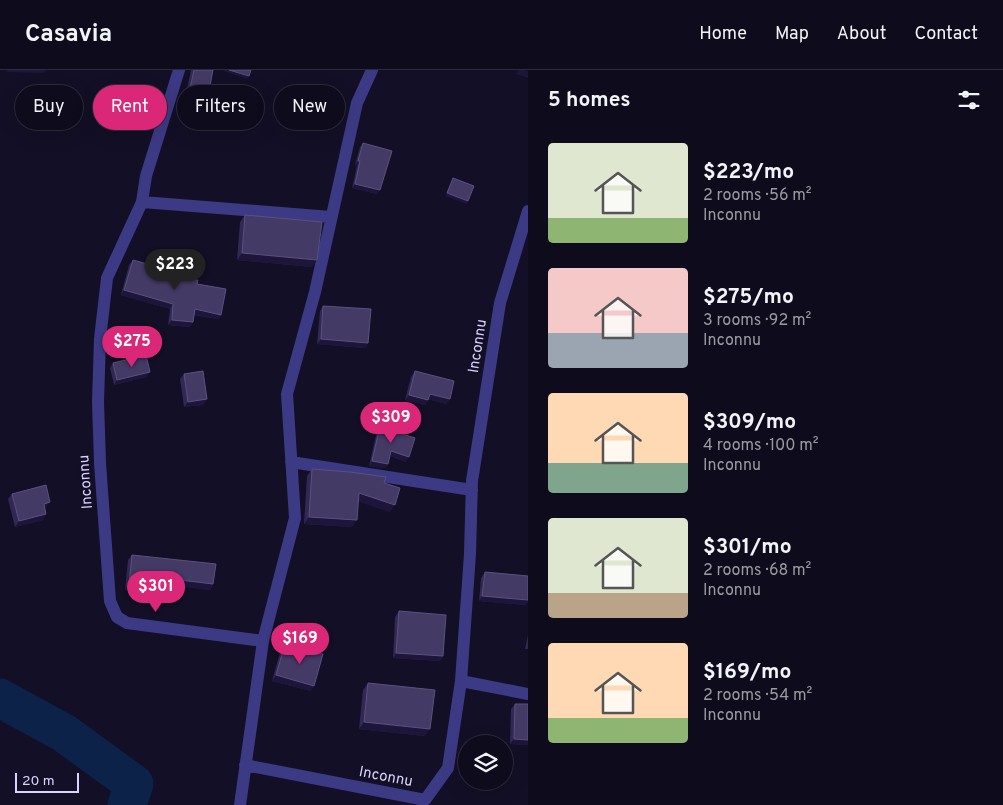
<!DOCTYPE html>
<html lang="en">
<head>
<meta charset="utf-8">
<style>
  body { margin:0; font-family:Overpass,sans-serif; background:#171425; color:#f1f3f6; height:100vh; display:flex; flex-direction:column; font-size:19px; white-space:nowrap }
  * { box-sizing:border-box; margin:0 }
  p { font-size:16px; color:#9b9ba3 }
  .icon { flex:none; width:28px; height:28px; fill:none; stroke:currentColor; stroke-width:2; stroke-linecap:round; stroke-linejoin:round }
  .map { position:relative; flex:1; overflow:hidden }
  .side { display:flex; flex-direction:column; background:#0e0b1c; width:475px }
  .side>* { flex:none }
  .top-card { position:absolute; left:15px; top:15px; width:438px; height:45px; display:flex; gap:10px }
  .tools { position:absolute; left:458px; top:665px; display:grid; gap:10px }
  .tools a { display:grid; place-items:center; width:55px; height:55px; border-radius:50%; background:#0e0b1c; box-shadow:0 5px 20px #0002,0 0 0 1px #2e2b3b; font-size:25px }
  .scale { position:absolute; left:15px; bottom:12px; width:64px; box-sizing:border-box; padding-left:5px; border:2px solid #d9d4ff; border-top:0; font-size:14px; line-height:18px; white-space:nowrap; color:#d9d4ff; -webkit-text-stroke:4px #130f26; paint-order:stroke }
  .price { position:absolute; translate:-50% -42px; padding:0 11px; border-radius:18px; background:#db2777; color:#fff; font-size:16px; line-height:32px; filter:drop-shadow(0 1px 2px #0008) }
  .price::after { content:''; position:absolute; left:50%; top:30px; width:15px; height:11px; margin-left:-8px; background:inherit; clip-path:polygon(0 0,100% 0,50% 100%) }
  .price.selected { background:#222; color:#fff }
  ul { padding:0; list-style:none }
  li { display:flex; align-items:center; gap:15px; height:125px; padding:0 20px }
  li span { display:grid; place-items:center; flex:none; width:140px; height:100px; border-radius:5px; color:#555 }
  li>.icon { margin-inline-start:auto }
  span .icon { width:60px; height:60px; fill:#fffc; stroke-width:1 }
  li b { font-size:21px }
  h2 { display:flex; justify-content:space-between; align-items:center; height:60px; padding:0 20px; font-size:21px }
  .pill { padding:0 18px; border-radius:22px; background:#0e0b1c; box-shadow:0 5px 20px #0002,0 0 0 1px #2e2b3b; font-size:18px; line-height:45px }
  .pill.selected { background:#db2777; color:#fff }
  header { display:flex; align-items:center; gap:30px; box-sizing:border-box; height:70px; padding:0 25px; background:#0e0b1c; border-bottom:1px solid #2e2b3b }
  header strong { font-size:24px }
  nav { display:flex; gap:28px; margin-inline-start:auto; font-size:18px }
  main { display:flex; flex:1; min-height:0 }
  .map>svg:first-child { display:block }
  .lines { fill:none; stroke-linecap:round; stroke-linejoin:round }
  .river { stroke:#0c2248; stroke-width:39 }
  .minor { stroke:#3d3a85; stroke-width:12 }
  .wall { fill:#312854 }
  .shaded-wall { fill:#1d163a }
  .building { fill:#433a66; stroke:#5a527e }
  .labels { text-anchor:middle; stroke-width:4.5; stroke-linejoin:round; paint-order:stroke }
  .street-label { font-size:15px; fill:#d9d4ff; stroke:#130f26 }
</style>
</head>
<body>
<header>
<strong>Casavia</strong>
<nav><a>Home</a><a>Map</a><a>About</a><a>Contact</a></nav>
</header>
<main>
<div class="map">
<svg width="528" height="735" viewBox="0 0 528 735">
  <rect width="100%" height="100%" fill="#130f26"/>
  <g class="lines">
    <path class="river" d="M0,628l64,35 70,51 -7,21"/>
    <path class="minor" d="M179,0l-33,106 -4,26 -35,76 -7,61 -2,63 2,61 10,138 7,16 10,6 136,18
      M142,132l189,15
      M291,392l181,28
      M461,611l67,13
      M245,695l180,35 23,-32 13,-87 9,-127 2,-73 28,-178 28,-92
      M240,735l23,-164 32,-123 -8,-124 28,-102 42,-189 15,-33"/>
  </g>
  <path class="wall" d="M191,0h22l-7,37 -4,5 -19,-4z
    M363,73l14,51 -25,-6 5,-22 -2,-1 5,-18z
    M245,145l67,52 -75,-7 3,-38z
    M133,190l33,18 31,6 24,31 -3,4 -24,-4 -1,7 -3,5 -22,-2 2,-16 -49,-14 8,-30z
    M323,236l45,37 -3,5 -48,-4 3,-33z
    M113,293l37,9 -4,5 -32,8 -4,-17z
    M415,301l35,28 -4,5 -18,-5 -3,6 -20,-5 6,-23z
    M184,304l23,25 -4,6 -19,2 -4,-28z
    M381,352l15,10 10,30 -16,-6 -2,8 -3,4 -16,-2 9,-39z
    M312,399l72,14 6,29 -32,-11 -6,26 -48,-3 3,-48z
    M12,424l34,14h-1l-2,12 -28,7 -7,-28z
    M132,485l81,29 -3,6 -31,-4 -4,9 -50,-5 3,-30z
    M485,502l41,33 -47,-4 2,-23z
    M399,541l44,45 -3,5 -47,-3 2,-41z
    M528,565v14h-3z
    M285,574l26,47 -39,-10 9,-32z
    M368,613l57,53 -66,-7 4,-39z
    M515,634h13v41l-18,-1 1,-35z"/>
  <path class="shaded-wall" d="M7,0h39l-2,3 -38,-1z
    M224,0h5l20,6 -2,3 -24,-8z
    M519,0h5l4,1v7l-12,-4z
    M187,33l19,4 -4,5 -19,-4z
    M358,91h2l-3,5 -2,-1z
    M355,114l25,6 -3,4 -25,-6z
    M447,123l21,8 -2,3 -21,-8z
    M242,183l75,7 -5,7 -75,-7z
    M124,220l49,14 -3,5 -49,-14z
    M195,239l26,6 -3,4 -27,-5z
    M172,250l21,2 -3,5 -22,-2z
    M321,269l47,4 -3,5 -48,-4z
    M150,302l-4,5 -32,8 3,-5z
    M430,324l20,5 -4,5 -19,-5z
    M409,325l19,5 -3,5 -20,-5z
    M207,329l-4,6 -19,2 4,-5z
    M391,381l18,6 -3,5 -18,-7z
    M372,391l16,3 -3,4 -16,-2z
    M359,423l36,12 -5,7 -36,-12z
    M50,432l-4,6 -6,1 4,-5z
    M46,444l-3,6 -28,7 4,-6z
    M309,447l48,3 -5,7 -48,-3z
    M180,510l33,4 -3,6 -34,-4z
    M129,515l50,5 -4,5 -50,-5z
    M482,526l46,4v2l-2,3 -47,-4z
    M396,583l47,3 -3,5 -47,-3z
    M276,605l38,11 -3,5 -39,-10z
    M364,652l66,7 -5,7 -66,-7z
    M514,669l14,1v5l-18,-1z"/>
  <path class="building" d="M194,0h19l-7,37 -19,-4z
    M229,0h22l-2,6z
    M363,73l29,8 -12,39 -25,-6 5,-23h-2z
    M453,108l21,8 -6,15 -21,-8z
    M245,145l77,7 -5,38 -75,-7z
    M133,190l36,10 -3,8 32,2 -1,4 29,5 -5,26 -26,-6 -2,13 -21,-2 1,-16 -49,-14z
    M323,236l48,3 -3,34 -47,-4z
    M146,285l4,17 -33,8 -4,-17z
    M203,301l4,28 -19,3 -4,-28z
    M415,301l39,10 -4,18 -20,-5 -2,6 -19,-5z
    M381,352l16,4 -1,6 19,6 -6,19 -18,-6 -3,13 -16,-3z
    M312,399l38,3 36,5 -2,6 16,5 -5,17 -36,-12 -2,27 -48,-3z
    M46,415l4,17 -6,2 2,10 -27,7 -7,-27z
    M132,485l84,9 -3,20 -33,-4 -1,10 -50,-5z
    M485,502l43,4v24l-46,-4z
    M399,541l47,4 -3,41 -47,-3z
    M285,574l38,10 -9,32 -38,-11z
    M368,613l67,7 -5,39 -66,-7z
    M515,634h13v36l-14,-1z"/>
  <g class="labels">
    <g class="street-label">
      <text transform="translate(477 276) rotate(-81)" y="5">Inconnu</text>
      <text transform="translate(85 412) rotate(-94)" y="5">Inconnu</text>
      <text transform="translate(386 706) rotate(11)" y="5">Inconnu</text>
    </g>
  </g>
</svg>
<div class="tools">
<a><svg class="icon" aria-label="layers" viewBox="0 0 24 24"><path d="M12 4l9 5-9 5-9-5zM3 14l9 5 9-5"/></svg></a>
</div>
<div class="scale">20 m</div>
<b class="price selected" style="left:175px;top:221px">$223</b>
<b class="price" style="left:132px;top:298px">$275</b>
<b class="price" style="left:391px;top:374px">$309</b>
<b class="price" style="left:156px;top:543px">$301</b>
<b class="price" style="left:300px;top:595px">$169</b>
<div class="top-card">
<a class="pill">Buy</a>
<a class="pill selected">Rent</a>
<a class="pill">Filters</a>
<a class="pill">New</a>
</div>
</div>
<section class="side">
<h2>5 homes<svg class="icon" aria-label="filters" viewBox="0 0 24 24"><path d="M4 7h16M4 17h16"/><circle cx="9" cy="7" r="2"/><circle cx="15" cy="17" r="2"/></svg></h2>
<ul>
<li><span style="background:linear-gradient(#dfe7d0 75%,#8fb573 0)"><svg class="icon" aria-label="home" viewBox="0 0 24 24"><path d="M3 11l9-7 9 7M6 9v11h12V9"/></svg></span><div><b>$223/mo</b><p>2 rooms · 56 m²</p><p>Inconnu</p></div></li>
<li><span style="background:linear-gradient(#f6c9c9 65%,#9aa5b1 0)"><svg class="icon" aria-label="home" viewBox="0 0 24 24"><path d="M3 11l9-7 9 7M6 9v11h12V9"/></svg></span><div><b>$275/mo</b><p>3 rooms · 92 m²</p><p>Inconnu</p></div></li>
<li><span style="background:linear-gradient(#ffd9b3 70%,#7fa58c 0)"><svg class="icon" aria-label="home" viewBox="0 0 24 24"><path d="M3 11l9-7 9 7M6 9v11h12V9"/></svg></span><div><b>$309/mo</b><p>4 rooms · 100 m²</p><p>Inconnu</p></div></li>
<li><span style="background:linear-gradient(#dfe7d0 75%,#b9a48a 0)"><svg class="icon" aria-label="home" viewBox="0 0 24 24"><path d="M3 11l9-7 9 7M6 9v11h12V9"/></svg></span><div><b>$301/mo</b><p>2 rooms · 68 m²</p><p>Inconnu</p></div></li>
<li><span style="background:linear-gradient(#ffd9b3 75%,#8fb573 0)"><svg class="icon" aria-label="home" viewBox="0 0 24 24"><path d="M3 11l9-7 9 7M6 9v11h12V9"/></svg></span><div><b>$169/mo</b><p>2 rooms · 54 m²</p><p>Inconnu</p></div></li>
</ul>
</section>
</main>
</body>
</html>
